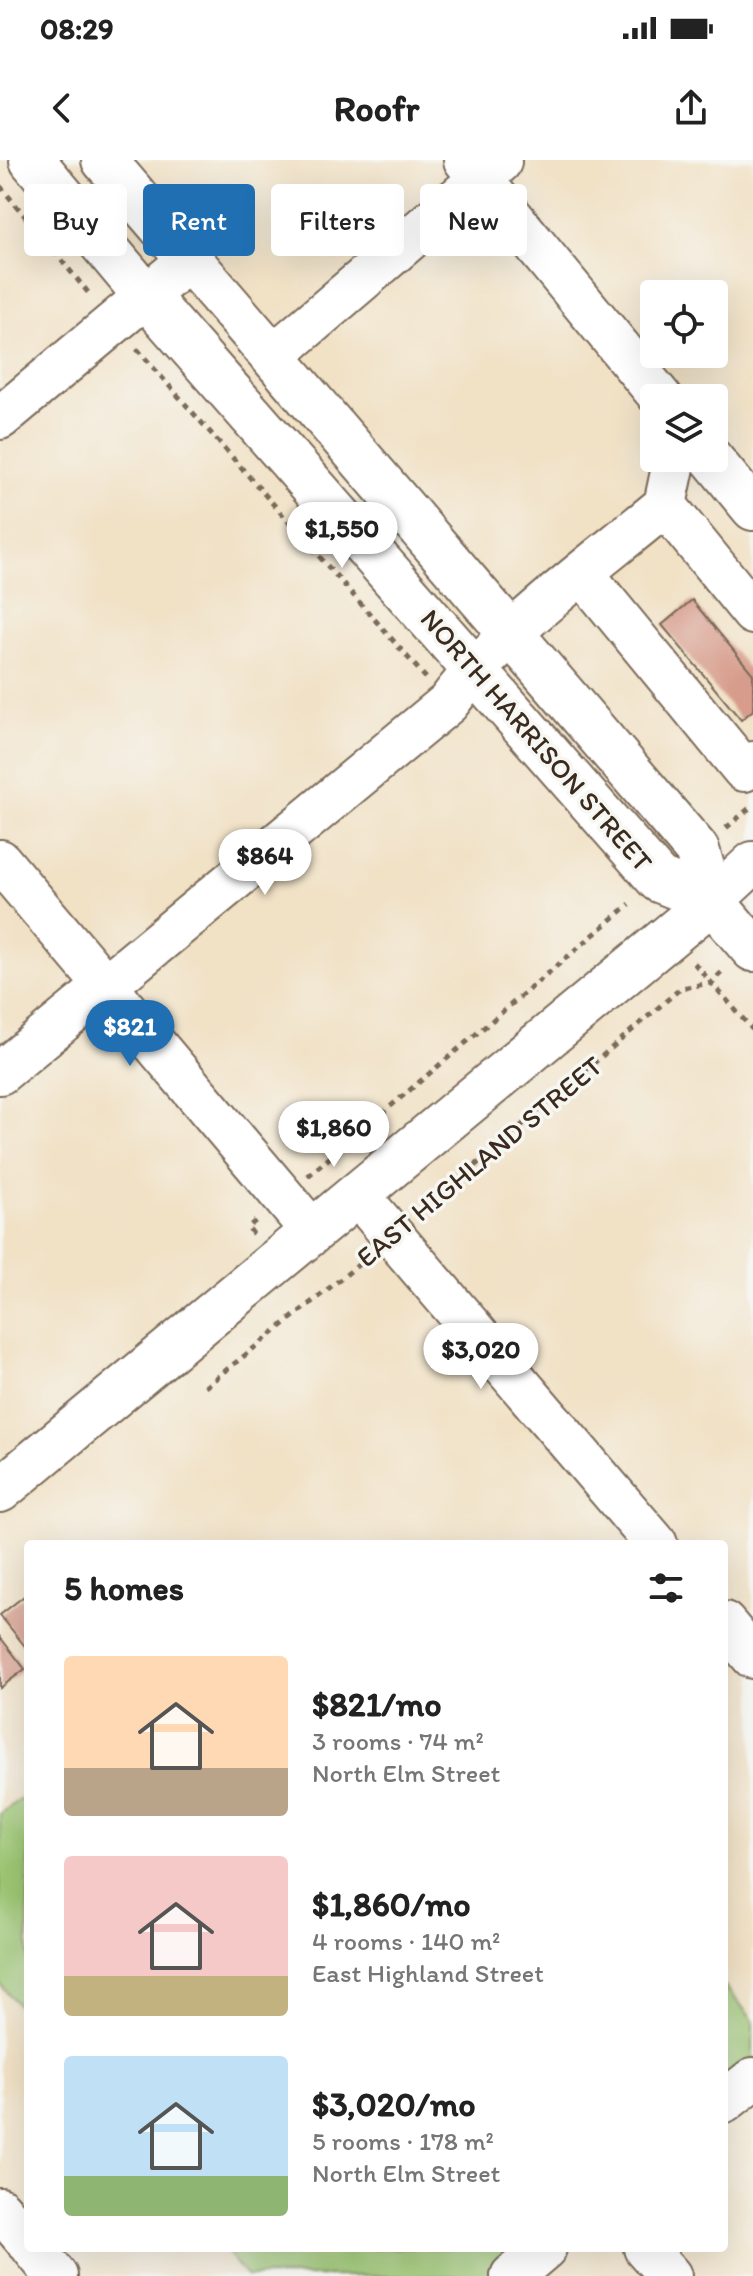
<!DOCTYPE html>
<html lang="en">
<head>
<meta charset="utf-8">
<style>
  body { margin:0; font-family:Itim,sans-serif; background:#f6f6f6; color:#222; height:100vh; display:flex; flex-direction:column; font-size:30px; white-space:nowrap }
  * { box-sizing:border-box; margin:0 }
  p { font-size:26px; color:#767676 }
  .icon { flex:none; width:44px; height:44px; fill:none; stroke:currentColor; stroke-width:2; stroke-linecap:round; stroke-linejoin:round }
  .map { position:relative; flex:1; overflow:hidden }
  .side { position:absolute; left:24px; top:1380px; width:704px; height:712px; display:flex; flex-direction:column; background:#fff; border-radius:8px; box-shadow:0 8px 32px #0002 }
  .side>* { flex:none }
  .banner { position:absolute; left:24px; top:24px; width:706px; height:72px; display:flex; gap:16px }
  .buttons { position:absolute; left:640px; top:120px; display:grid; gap:16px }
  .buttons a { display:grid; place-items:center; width:88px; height:88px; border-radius:8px; background:#fff; box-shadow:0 8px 32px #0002; font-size:40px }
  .price { position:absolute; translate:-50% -68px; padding:0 18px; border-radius:28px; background:#fff; color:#222; font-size:26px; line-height:52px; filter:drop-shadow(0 2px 4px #0008) }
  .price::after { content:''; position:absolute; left:50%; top:48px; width:24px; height:18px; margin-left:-12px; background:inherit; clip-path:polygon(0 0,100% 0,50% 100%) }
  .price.active { background:#1f6fb2; color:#fff }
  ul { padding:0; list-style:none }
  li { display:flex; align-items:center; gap:24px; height:200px; padding:0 40px }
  li span { display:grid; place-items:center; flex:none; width:224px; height:160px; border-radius:8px; color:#555 }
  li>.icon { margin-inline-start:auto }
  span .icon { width:96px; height:96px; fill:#fffc; stroke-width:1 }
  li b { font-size:34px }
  h2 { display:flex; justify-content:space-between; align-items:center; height:96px; padding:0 40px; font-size:34px }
  .tag { padding:0 28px; border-radius:8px; background:#fff; box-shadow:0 8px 32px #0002; font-size:28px; line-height:72px }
  .tag.active { background:#1f6fb2; color:#fff }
  .status { display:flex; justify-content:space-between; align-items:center; height:56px; padding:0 40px; background:#fff; direction:ltr }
  .status svg { height:22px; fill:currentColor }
  header { display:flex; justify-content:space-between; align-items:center; height:104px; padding:0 40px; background:#fff; font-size:36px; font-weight:700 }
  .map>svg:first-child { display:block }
  .green { fill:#9cc673; stroke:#6c7848; stroke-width:2 }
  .building { fill:#d79c8b }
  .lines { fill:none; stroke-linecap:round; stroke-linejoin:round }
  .minor-casing { stroke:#7b6a58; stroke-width:46 }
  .major-casing { stroke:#7b6a58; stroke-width:48 }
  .path { stroke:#7b6a58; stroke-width:5; stroke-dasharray:6 6; stroke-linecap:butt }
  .minor { stroke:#fff; stroke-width:42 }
  .major { stroke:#fff; stroke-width:44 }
  .labels { text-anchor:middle; stroke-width:7; stroke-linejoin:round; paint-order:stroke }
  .street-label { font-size:28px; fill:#3b2a1e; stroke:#f6f6f2 }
</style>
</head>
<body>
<div class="status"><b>08:29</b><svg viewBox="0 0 49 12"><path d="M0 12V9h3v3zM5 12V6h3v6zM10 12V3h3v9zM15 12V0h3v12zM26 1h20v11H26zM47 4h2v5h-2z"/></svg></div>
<header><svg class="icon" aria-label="back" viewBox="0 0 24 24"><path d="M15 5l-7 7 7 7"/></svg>Roofr<svg class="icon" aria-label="share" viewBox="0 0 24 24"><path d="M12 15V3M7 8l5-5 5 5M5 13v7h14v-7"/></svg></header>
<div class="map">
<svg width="753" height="2116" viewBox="0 0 753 2116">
  <rect width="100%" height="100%" fill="#f6f6f2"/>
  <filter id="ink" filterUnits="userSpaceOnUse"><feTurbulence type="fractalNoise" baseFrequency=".0125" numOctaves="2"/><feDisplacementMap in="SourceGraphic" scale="16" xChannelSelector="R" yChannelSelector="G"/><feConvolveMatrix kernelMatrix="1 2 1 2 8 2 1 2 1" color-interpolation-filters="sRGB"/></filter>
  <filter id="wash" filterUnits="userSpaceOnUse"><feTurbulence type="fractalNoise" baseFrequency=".006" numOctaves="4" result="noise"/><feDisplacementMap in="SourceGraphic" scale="32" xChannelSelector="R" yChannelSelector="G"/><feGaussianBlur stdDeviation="1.8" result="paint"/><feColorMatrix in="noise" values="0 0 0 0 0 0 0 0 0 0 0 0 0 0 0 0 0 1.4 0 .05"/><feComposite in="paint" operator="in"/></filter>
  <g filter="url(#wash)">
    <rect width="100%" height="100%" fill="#f1e1c5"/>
    <path class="green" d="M28,1633v224l-28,-33v-170z
      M724,1825l29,35v61l-29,24z
      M223,2088h328l-34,28h-271z"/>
    <g id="blocks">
      <path class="building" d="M692,440l61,74v36l-12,10 -79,-95z
        M28,1433v57l-28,-35z
        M0,1477l25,32 -25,19z"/>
    </g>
  </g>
  <g filter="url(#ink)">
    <use href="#blocks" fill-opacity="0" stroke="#7b6a58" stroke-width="2"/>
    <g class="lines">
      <g class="minor-casing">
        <path id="minor" d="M465,0l196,238
          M273,196l227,-194
          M0,258l189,-158
          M711,298l42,51
          M665,345l10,-47
          M583,414l161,196 9,-7
          M0,701l312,370
          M712,741l41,-38
          M0,913l448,-370c57,-76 144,-137 217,-198l88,108
          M357,1034l299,350
          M724,1463l29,34
          M724,1942l29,-23
          M0,2049l28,33
          M33,2088l23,28
          M645,2088l25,28
          M512,2116l33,-28"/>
      </g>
      <g class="major-casing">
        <path id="major" d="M32,0l114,136 513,584 53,21
          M104,0l593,690 15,51 41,48
          M0,1330l712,-589"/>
      </g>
      <path class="path" d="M0,26l91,110
        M137,189l289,329
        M726,668l26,-22
        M694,803l59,67
        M308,1016l322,-272
        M420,1053l261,-225 30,-5 14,-14
        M253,1074l-5,-7 10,-8
        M205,1227l162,-129"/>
      <use href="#minor" class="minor"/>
      <use href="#major" class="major"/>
    </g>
  </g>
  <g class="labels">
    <g class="street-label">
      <text transform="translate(537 580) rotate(49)" y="10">NORTH HARRISON STREET</text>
      <text transform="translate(479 1001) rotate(-40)" y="10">EAST HIGHLAND STREET</text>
    </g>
  </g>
</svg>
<div class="buttons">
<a><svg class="icon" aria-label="locate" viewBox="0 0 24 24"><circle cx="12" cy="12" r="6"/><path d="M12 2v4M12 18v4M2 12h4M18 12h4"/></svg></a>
<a><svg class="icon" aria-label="layers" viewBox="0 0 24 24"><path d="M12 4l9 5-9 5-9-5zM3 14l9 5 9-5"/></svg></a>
</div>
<b class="price" style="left:342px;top:410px">$1,550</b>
<b class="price" style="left:265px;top:737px">$864</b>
<b class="price active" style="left:130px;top:908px">$821</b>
<b class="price" style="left:334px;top:1009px">$1,860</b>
<b class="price" style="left:481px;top:1231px">$3,020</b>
<div class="banner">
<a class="tag">Buy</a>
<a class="tag active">Rent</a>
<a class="tag">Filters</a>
<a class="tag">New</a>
</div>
<section class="side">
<h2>5 homes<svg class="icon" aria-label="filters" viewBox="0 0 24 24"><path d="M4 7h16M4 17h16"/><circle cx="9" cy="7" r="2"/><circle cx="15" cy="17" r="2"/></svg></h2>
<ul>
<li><span style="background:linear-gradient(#ffd9b3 70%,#b9a48a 0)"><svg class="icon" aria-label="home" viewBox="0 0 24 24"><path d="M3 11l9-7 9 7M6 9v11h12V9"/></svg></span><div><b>$821/mo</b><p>3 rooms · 74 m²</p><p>North Elm Street</p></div></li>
<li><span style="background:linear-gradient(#f6c9c9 75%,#c2b280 0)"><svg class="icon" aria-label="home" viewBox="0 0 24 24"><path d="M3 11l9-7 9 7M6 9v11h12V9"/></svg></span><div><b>$1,860/mo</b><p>4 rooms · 140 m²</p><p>East Highland Street</p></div></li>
<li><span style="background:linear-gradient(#bfe0f5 75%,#8fb573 0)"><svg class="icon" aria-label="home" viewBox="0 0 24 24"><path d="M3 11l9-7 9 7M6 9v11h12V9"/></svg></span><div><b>$3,020/mo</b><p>5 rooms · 178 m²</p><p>North Elm Street</p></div></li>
</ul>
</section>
</div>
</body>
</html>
